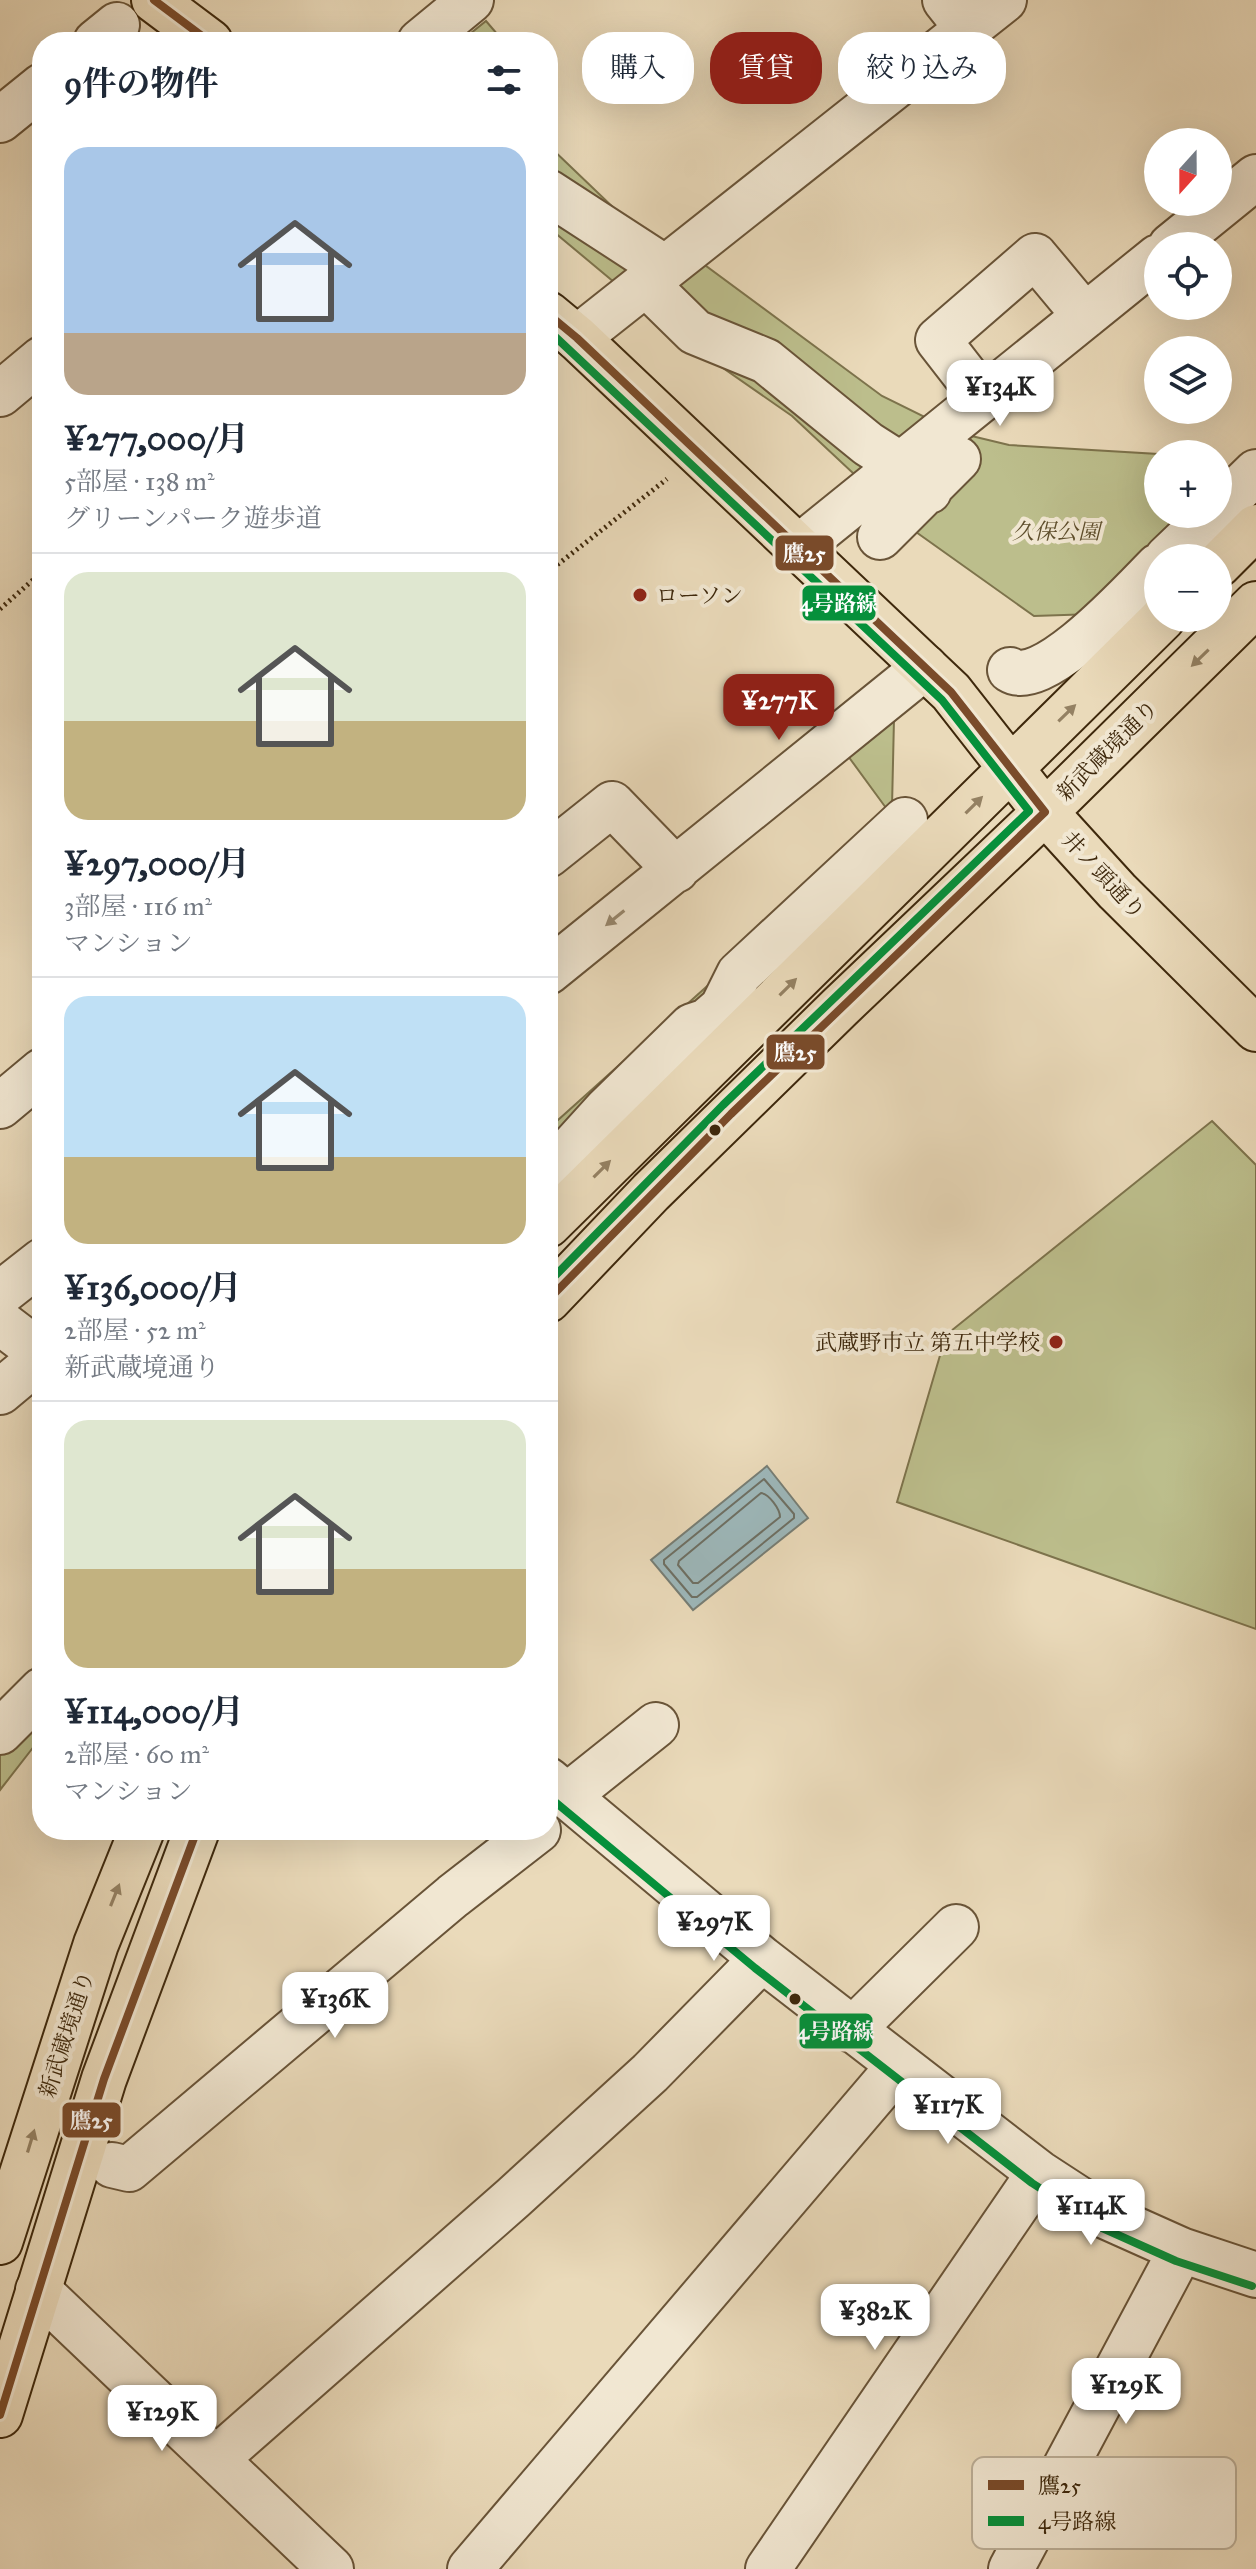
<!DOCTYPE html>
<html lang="ja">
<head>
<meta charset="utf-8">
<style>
  body { margin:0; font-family:"IM FELL Great Primer","Noto Serif JP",serif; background:#f2f2f3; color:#1f2937; height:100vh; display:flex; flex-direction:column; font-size:30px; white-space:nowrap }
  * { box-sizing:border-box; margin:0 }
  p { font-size:26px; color:#747a83 }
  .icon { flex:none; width:44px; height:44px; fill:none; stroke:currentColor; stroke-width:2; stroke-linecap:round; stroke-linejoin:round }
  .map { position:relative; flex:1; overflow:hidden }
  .drawer { position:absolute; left:32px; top:32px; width:526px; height:1808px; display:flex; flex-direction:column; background:#fff; border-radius:32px; box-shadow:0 8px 32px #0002 }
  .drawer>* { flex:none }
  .guide { position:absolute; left:582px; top:32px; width:554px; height:72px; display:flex; gap:16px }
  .needle { width:52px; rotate:201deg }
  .buttons { position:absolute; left:1144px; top:128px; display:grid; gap:16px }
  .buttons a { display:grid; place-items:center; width:88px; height:88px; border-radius:50%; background:#fff; box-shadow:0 8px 32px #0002; font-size:40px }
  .price { position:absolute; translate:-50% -68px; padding:0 18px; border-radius:16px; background:#fff; color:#222; font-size:26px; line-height:52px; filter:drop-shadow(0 2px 4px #0008) }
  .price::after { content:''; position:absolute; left:50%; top:48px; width:24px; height:18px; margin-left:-12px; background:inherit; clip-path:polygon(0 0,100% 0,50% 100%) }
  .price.active { background:#8f2418; color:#fff }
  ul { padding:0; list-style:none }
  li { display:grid; align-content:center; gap:16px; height:424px; padding:0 32px }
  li+li { border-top:2px solid #e0e1e3 }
  li span { display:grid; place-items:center; height:248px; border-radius:24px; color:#555 }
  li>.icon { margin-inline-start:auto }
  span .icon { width:144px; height:144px; fill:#fffc; stroke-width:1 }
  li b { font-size:34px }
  h2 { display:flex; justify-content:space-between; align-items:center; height:96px; padding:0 32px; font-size:34px }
  .pill { padding:0 28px; border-radius:32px; background:#fff; box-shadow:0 8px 32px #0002; font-size:28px; line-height:72px }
  .pill.active { background:#8f2418; color:#fff }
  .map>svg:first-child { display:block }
  .green { fill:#bcbe8c; stroke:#7d734c; stroke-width:2 }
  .water { fill:#9db8bb; stroke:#777e75; stroke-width:2 }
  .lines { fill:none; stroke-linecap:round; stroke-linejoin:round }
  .shore { stroke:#6e7064; stroke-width:2 }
  .minor-casing { stroke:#695438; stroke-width:48 }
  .major-casing { stroke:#3e280c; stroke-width:48 }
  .path { stroke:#3e280c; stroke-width:5; stroke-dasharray:2 4; stroke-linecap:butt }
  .minor { stroke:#f1e7d2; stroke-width:44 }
  .major { stroke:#eadaba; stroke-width:44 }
  .bus-1-casing { stroke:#f1e7d2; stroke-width:14 }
  .bus-2-casing { stroke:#f1e7d2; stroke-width:14 }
  .bus-1 { stroke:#7a4b2a; stroke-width:8 }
  .bus-2 { stroke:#06903b; stroke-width:8 }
  .oneway { fill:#948163 }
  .oneway2 { fill:#98886f }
  .poi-dot { fill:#8f2418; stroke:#f1e7d2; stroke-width:3 }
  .bus-dot { fill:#3e280c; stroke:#f1e7d2; stroke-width:3 }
  .labels { text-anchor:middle; stroke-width:8; stroke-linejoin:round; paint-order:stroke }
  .park-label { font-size:22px; font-style:italic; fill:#5e4e2c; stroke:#f1e7d2 }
  .poi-label { font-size:22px; fill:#3e280c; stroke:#f1e7d2; text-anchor:start }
  .street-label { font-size:22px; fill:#3e280c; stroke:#f1e7d2 }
  .key { fill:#f1e7d2; stroke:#bbae97; stroke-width:2 }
  .key-label { font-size:22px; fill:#3e280c }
  .line-badge { stroke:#f1e7d2; stroke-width:3 }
  .badge-label { font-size:22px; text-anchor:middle; font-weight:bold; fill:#fff }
</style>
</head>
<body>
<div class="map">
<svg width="1256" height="2569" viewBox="0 0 1256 2569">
  <rect width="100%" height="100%" fill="#eadaba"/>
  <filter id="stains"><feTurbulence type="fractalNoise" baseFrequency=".0025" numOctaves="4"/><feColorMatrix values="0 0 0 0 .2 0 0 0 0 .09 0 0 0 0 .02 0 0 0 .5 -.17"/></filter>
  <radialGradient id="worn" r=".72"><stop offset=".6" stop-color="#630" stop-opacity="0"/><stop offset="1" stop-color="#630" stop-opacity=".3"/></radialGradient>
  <path class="green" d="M486,21l18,21h-44z
    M548,145l118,113 36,5 180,133 73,36 54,13 149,9v60h36l-100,100 -60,2 -118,-84 -124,-116 -105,-73 -139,-116z
    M894,719l-2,88 6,10 -163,152 -18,37 -7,6 -25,12 -137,140v-35l186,-167 20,-30 135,-120 -41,-56z
    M1212,1121l44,44v464l-359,-127 49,-167z
    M42,1670v66l-42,54v-77z"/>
  <path class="water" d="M767,1466l41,52 -115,92 -42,-50z"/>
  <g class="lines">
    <path class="shore" d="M764,1479l30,35v4l-97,79h-5l-28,-33v-4z
      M761,1493c8,1 19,16 19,24l-82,66h-5l-15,-18 1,-4z"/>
    <g class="minor-casing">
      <path id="minor" d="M945,0l23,29
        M96,42l21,-17
        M420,42l51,-42
        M0,120l42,-34
        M548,192l117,76
        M1171,246l85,-69
        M645,283l50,49 71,29 102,83 33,21 28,26
        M577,338l427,-338
        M0,394l42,-35
        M983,398l-45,-58 97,-84 50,60
        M1218,509l38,-37
        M880,537l78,-78
        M799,547l359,-290
        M1167,558l46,-44
        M1010,670c33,21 124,-80 148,-104
        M548,855l64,-51 64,66
        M548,972l377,-305
        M0,1106l42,-35
        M548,1174l58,-64 86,-84 15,-5 15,-13 17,-34 166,-154
        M0,1294l42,-33
        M0,1322l42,32
        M0,1392l42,-35
        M0,1732l42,-42
        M548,1780l214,179 277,214 66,43 76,34 75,25
        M567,1796l89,-71
        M852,2030l104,-103
        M112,2165l17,4 324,-273 85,-66
        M38,2290l293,279
        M217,2458l296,-260 137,-125 112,-114
        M470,2569l429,-503
        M768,2569l271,-396
        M1011,2569l170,-319"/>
    </g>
    <g class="major-casing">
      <path id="major" d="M154,0l56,42
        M548,314l29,24 374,354 94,120 72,79 139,138
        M1218,565l38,-38
        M548,1225l615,-607
        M548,1300l103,-108 189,-185 205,-195 211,-208
        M0,2242l96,-298 46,-114
        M0,2415l104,-336 93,-249"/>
    </g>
    <path class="path" d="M548,572l119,-93
      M0,609l42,-37"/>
    <use href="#minor" class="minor"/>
    <use href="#major" class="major"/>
    <g class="bus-1-casing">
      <path id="bus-1" d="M154,0l56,42
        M548,314l29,24 374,354 94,120 -314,302 -183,186
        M0,2415l104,-336 93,-249"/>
    </g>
    <g class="bus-2-casing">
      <path id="bus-2" d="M548,330l394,370 87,111 -306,294 -175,178
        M548,1796l207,172 277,215 68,44 76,34 76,25"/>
    </g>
    <use href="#bus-1" class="bus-1"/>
    <use href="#bus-2" class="bus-2"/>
  </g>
  <defs><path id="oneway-solid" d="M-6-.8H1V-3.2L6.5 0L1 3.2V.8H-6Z" transform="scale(2)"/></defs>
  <g class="oneway">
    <use href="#oneway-solid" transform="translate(1200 658) rotate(136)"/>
    <use href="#oneway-solid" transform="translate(1067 713) rotate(-44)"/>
    <use href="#oneway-solid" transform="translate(974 805) rotate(-45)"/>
    <use href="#oneway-solid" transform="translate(788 987) rotate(-45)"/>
    <use href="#oneway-solid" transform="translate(602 1169) rotate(-45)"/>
    <use href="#oneway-solid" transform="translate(115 1895) rotate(-68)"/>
    <use href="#oneway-solid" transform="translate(31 2141) rotate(-73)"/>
  </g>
  <use class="oneway2" href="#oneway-solid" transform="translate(615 918) rotate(141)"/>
  <g class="poi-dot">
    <circle cx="640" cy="595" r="8"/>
    <circle cx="1056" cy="1342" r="8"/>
  </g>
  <g class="bus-dot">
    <circle cx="715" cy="1130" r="7"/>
    <circle cx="795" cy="1999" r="7"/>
  </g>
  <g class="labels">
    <g class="park-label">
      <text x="1056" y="539">久保公園</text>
    </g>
    <g class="poi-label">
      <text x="656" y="603">ローソン</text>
      <text x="1040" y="1350" text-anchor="end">武蔵野市立 第五中学校</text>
    </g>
    <g class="street-label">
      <text transform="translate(1107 750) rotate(-45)" y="8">新武蔵境通り</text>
      <text transform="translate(1104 875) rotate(47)" y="8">井ノ頭通り</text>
      <text transform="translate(66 2034) rotate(-72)" y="8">新武蔵境通り</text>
    </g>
  </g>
  <rect x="972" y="2457" width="264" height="92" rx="12" class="key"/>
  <rect x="988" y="2480" width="36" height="10" fill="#7a4b2a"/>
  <rect x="988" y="2516" width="36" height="10" fill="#06903b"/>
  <g class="key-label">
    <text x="1038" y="2493">鷹25</text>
    <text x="1038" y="2529">4号路線</text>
  </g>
  <g class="line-badge">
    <rect x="774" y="534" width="61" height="38" rx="8" fill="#7a4b2a"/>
    <rect x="801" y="584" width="76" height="38" rx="8" fill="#06903b"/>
    <rect x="765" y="1033" width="61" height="38" rx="8" fill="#7a4b2a"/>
    <rect x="798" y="2012" width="76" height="38" rx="8" fill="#06903b"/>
    <rect x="61" y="2101" width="61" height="38" rx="8" fill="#7a4b2a"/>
  </g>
  <g class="badge-label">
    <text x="804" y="561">鷹25</text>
    <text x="839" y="611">4号路線</text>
    <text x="795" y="1060">鷹25</text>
    <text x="836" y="2039">4号路線</text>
    <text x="91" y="2128">鷹25</text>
  </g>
  <rect width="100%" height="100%" filter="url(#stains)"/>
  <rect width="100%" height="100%" fill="url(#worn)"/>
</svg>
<div class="buttons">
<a><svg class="needle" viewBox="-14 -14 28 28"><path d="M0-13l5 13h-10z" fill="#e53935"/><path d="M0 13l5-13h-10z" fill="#747a83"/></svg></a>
<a><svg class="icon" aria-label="locate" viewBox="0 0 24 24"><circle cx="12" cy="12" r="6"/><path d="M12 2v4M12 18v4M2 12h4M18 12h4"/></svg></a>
<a><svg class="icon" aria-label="layers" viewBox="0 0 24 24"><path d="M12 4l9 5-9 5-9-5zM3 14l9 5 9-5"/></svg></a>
<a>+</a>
<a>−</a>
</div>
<b class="price" style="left:1000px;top:428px">¥134K</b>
<b class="price active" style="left:779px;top:742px">¥277K</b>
<b class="price" style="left:714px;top:1963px">¥297K</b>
<b class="price" style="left:335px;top:2040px">¥136K</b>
<b class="price" style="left:948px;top:2146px">¥117K</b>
<b class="price" style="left:1091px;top:2247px">¥114K</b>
<b class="price" style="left:875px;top:2352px">¥382K</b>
<b class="price" style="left:1126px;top:2426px">¥129K</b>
<b class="price" style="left:162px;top:2453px">¥129K</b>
<div class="guide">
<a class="pill">購入</a>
<a class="pill active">賃貸</a>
<a class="pill">絞り込み</a>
</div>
<section class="drawer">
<h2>9件の物件<svg class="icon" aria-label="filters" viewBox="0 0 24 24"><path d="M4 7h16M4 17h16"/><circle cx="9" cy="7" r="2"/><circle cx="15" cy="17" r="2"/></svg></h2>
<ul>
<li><span style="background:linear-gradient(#a9c7e8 75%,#b9a48a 0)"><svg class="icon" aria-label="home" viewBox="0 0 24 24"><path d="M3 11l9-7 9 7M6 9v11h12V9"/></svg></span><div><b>¥277,000/月</b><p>5部屋 · 138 m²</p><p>グリーンパーク遊歩道</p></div></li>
<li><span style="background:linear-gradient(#dfe7d0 60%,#c2b280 0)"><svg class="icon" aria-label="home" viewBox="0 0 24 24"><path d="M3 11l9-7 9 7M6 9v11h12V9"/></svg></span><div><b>¥297,000/月</b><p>3部屋 · 116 m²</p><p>マンション</p></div></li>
<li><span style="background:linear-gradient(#bfe0f5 65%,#c2b280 0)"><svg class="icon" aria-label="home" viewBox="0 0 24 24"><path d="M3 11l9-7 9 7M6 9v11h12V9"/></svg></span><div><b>¥136,000/月</b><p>2部屋 · 52 m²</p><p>新武蔵境通り</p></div></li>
<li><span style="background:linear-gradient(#dfe7d0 60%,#c2b280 0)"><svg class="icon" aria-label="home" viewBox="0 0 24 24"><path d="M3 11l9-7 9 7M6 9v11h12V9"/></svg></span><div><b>¥114,000/月</b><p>2部屋 · 60 m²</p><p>マンション</p></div></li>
</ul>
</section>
</div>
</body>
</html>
